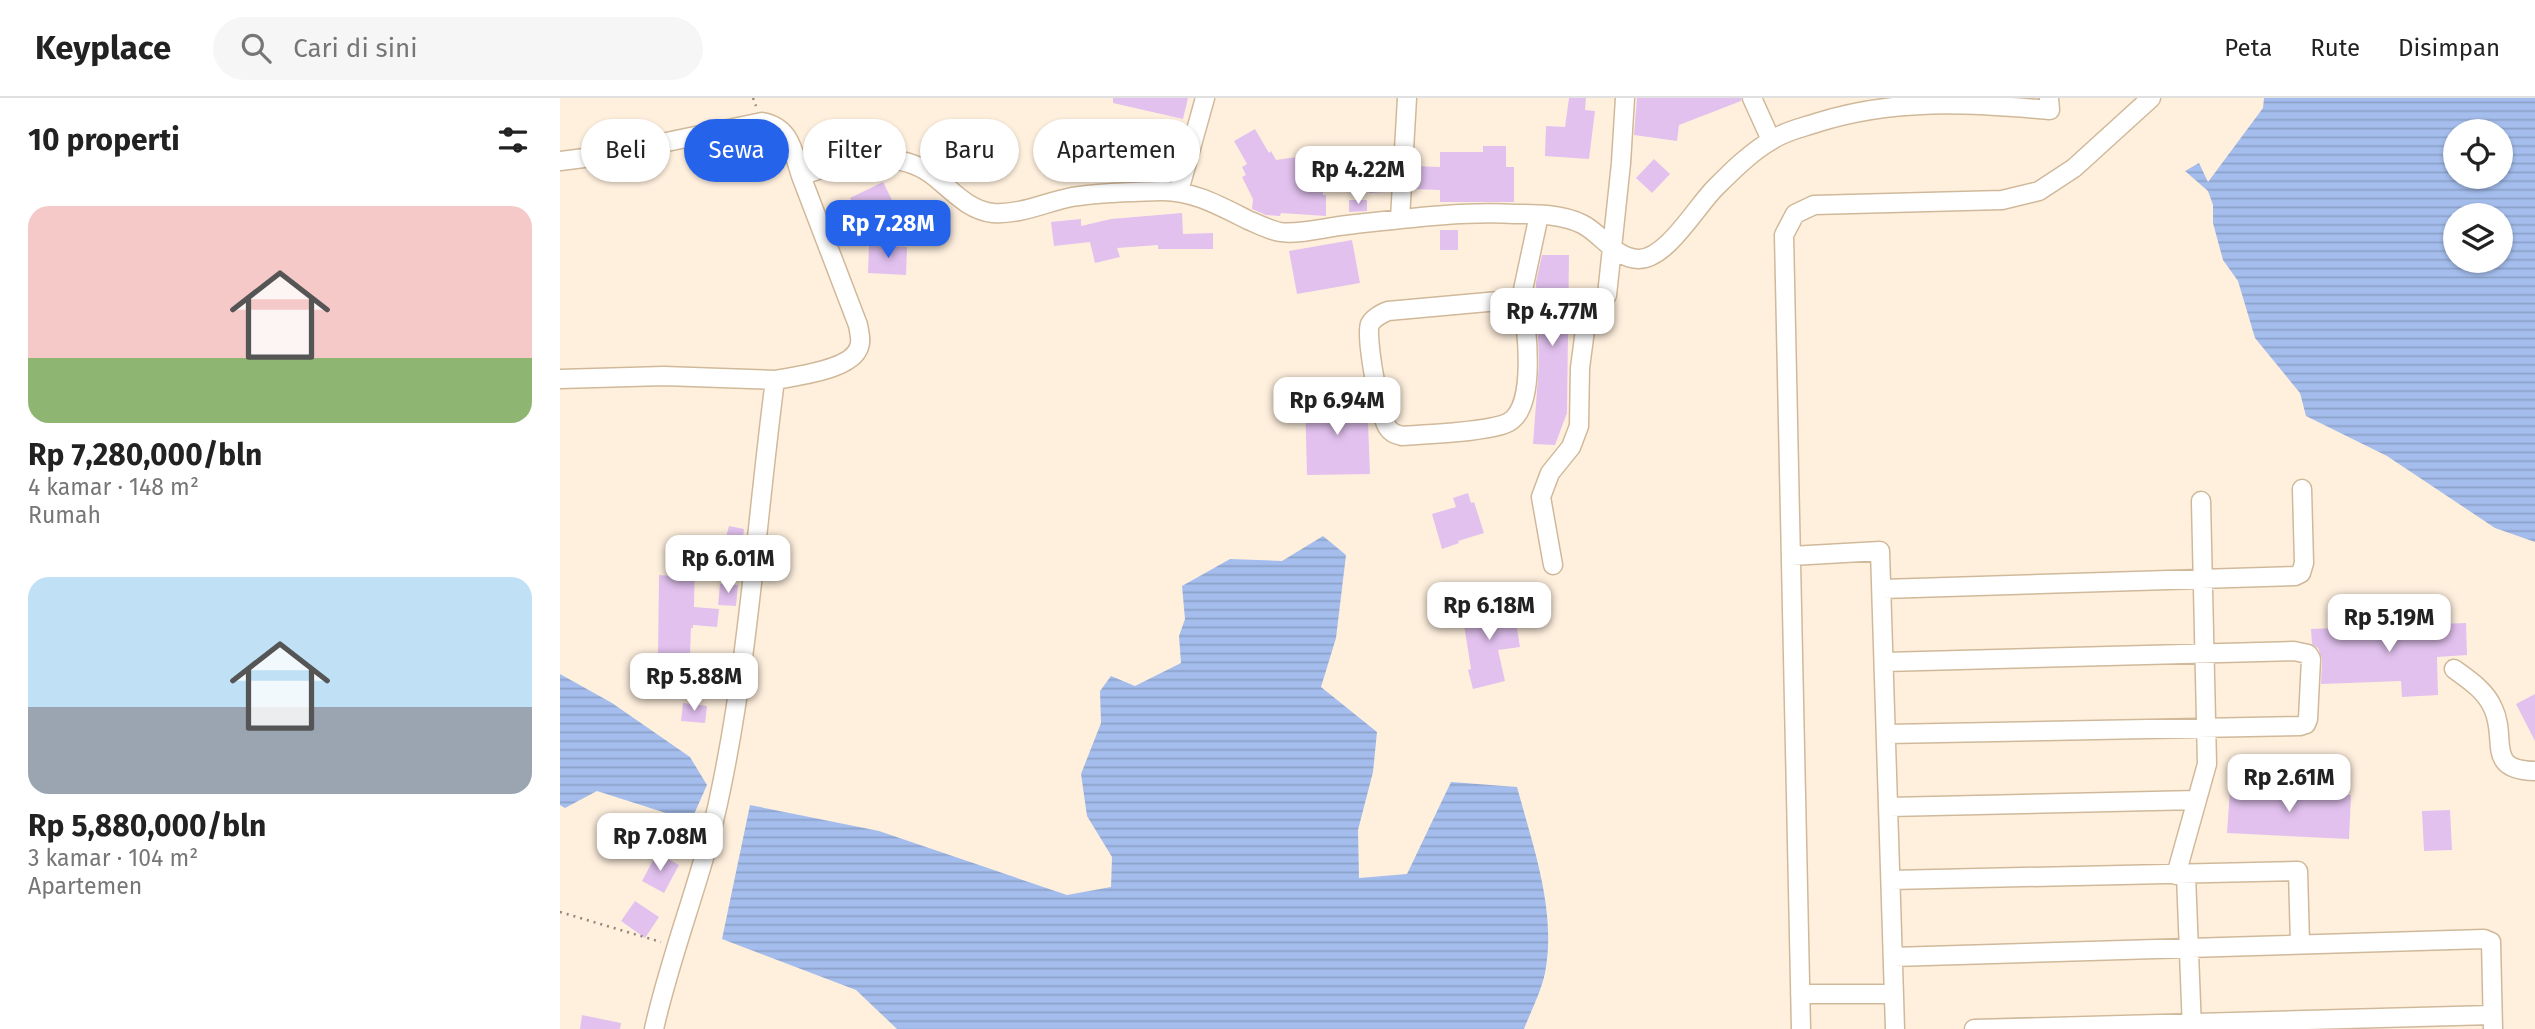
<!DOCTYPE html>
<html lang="id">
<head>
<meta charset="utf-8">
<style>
  body { margin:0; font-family:"Fira Sans",sans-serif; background:#f6f6f6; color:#222; height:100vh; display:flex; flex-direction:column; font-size:26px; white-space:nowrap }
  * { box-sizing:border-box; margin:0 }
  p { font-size:23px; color:#767676 }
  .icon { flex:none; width:38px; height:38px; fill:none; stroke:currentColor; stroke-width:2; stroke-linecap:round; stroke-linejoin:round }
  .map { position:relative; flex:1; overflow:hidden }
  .drawer { display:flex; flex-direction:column; background:#fff; width:560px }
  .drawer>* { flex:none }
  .top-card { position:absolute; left:21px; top:21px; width:665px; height:63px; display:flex; gap:14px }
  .fabs { position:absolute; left:1883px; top:21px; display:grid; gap:14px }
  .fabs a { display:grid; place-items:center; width:70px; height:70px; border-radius:50%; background:#fff; box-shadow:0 2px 5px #0004; font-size:35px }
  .price { position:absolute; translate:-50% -60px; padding:0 16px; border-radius:14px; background:#fff; color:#222; font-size:23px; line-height:46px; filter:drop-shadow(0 2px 4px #0008) }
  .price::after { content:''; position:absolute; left:50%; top:42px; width:21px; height:16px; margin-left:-10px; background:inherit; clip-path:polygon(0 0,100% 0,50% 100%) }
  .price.current { background:#2563eb; color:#fff }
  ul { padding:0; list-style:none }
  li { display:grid; align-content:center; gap:14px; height:371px; padding:0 28px }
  li span { display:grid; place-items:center; height:217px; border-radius:21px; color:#555 }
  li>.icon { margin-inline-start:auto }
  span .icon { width:126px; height:126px; fill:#fffc; stroke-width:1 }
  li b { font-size:30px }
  h2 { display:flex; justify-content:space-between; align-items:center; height:84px; padding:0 28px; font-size:30px }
  .pill { padding:0 24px; border-radius:32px; background:#fff; box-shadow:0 2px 5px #0004; font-size:24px; line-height:63px }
  .pill.current { background:#2563eb; color:#fff }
  header { display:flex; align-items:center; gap:42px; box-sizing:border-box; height:98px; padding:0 35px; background:#fff; border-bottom:2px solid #e0e0e0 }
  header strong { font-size:33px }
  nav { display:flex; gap:38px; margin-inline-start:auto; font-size:24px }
  .search { width:490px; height:63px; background:#f6f6f6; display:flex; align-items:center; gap:18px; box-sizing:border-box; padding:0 24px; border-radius:38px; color:#767676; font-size:26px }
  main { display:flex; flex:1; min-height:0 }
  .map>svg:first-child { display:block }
  .water { fill:url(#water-rules); fill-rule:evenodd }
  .building { fill:#e2c1ef }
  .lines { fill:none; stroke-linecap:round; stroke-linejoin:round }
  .minor-casing { stroke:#d0b99a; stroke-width:21 }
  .path { stroke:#928678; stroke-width:2.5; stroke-dasharray:2 5; stroke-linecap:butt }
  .minor { stroke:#fff; stroke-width:18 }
</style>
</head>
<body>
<header>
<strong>Keyplace</strong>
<div class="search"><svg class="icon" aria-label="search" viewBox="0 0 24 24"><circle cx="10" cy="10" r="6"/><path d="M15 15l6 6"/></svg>Cari di sini</div>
<nav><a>Peta</a><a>Rute</a><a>Disimpan</a></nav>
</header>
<main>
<section class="drawer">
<h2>10 properti<svg class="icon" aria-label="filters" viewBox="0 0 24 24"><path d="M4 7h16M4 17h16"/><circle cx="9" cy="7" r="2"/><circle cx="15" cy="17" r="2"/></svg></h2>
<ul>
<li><span style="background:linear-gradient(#f6c9c9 70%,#8fb573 0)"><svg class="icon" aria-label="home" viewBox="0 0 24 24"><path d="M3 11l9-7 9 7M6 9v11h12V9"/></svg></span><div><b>Rp 7,280,000/bln</b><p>4 kamar · 148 m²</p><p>Rumah</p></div></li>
<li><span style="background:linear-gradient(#bfe0f5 60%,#9aa5b1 0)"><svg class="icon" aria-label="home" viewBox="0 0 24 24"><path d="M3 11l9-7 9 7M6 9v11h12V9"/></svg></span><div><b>Rp 5,880,000/bln</b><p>3 kamar · 104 m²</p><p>Apartemen</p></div></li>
</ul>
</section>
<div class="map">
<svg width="1975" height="931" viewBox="0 0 1975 931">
  <defs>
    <pattern id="water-rules" width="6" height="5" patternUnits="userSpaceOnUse" patternTransform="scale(1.75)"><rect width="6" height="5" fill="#a4bdec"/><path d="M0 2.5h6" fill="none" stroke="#8da2c9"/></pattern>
  </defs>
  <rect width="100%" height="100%" fill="#fff0de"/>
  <path class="water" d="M1704,0h271v444l-40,-14 -108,-72 -81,-40 -6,-23 -45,-55 -17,-57 -15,-21 -10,-37v-18l-5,-14 -23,-20 14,-8 9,19 55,-74zM1895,33h46v46h-46zM1895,117h46v46h-46z
    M763,438l23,19 -10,83 -15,49 56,45 -4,40 -15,58 1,48 48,-4 44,-92 66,5c16,59 40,125 28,186 -4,19 -14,38 -21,56h-627l-41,-39 -134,-51 28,-134 129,26 188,64 44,-8 1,-30 -25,-41 -6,-42 20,-51 -1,-32 11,-15 24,10 46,-23 -2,-27 6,-17 -3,-33 48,-27 52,2z
    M0,576l52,29 78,54 17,28 -16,36 -94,-30 -32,17 -5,-3z"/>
  <path class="building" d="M553,0h75l-5,21 -70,-16z
    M1009,0h17l-1,12 10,1 -6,48 -44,-3 1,-30 19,1z
    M1077,0h104v3l-62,24 -2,16 -43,-6z
    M695,31l14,24 2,-2 5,9 42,-6 5,41h3v21l-45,-3 -1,3 -14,-1 -14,-6 1,-10 -11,-22 4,-2 -4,-8 5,-3 -13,-23z
    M923,48h23v21h8v35h-74v-12l-27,-1 1,-23 26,1v-15h43z
    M824,55l3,39 -18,1 -2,-24 -14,1 -1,-13 15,-1v-2z
    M1094,61l16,15 -18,19 -16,-15z
    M323,84l15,30 -33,16 -15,-30z
    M789,102h18v11l-18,1z
    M622,115l1,21 30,-1v16h-55v-4l-41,3 3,9 -25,6 -5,-21 -36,4 -3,-24 30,-3v7l30,-7z
    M880,132h18v20h-18z
    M792,142l8,43 -63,11 -8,-43z
    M309,147l38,2 -1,28 -38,-2z
    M982,157h27l-2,158 -12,32 -22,-1 6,-80 -3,-82z
    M807,300l3,76 -63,1 -2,-76z
    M908,395l3,10 3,-1 10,31 -26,8 1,2 -17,6 -10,-35 24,-7 -3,-9z
    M169,428l15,3 -4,35 -36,-6 3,-20 18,3z
    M114,461l21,1 -1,47 25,2 -2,18 -24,-2v3h-2l-1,27h-32l1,-80 14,1z
    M160,486l18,1 -2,21 -18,-1z
    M953,506l7,43 -22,3 7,31 -32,8 -5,-19 3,-1 -9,-57z
    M1906,525l1,32 -30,2 1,38 -36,2 -1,-16 -80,3 1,-25 -4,-11 -6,-4 -1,-15z
    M1975,596v47l-19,-37z
    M123,605l24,3 -2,17 -24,-2z
    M1670,691l121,6 -2,44 -122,-6z
    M1890,712l2,40 -28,1 -2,-40z
    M97,755l22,12 -15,28 -22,-12z
    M75,803l24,16 -14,21 -24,-17z
    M22,917l39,8 -1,6h-40z"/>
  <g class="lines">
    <g class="minor-casing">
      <path id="minor" d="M1192,0l19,42
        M0,63l40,-5 162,-34c29,5 31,30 39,54 39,-15 93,-29 130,-2 20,15 36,36 62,39 27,2 53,-11 79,-16 29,-5 59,-5 88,-6 32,-1 60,15 88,29 10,4 21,10 32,12 18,3 47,-5 67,-7 55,-6 112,-14 168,-11 21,0 47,0 67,10 19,9 32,34 56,35 28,1 58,-52 77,-71 17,-17 36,-36 57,-48 13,-9 29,-12 44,-17 78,-25 153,-20 234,-13l-1,-12
        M619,93l26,-93
        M840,121l7,-121
        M961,201c6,27 16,107 -12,123 -17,10 -83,12 -107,14 -6,-2 -10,-2 -14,-8 -8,-11 -23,-92 -18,-104 4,-7 11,-10 18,-13z
        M961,201l18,-84
        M0,281l104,-3 111,4
        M1231,458l89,-5 15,478
        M993,467l-12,-68 9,-24 21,-26 8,-21 1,-58 5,-38 22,-35 14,-132 4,-65
        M1323,491l412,-13 6,-3 3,-10 -2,-74
        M1325,564l409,-11 14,3 3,5 -3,60 -2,5 -6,2 -413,8
        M1894,571c15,11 31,21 39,39 15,31 -9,62 42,63
        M1329,709l308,-7
        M1616,777l31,-111 -6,-263
        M1626,777l6,154
        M1331,782l407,-9 2,73
        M1333,859l591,-18 7,3 2,87
        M1240,896h94
        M94,931c18,-81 51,-158 67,-240 28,-134 36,-272 54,-409 21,-4 77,-10 84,-33 3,-7 0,-15 -1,-22l-57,-149
        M1241,931l-17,-794 11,-21 19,-9 188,-5 37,-9 35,-23 77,-70
        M1414,931l518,-14"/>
    </g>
    <path class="path" d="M193,0l3,8
      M0,814l101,30"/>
    <use href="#minor" class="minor"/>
  </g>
</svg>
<div class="fabs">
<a><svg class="icon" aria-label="locate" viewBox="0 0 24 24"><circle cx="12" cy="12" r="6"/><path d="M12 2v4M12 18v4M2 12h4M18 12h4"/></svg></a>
<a><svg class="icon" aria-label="layers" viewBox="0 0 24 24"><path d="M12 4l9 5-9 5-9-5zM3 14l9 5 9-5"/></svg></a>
</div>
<b class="price" style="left:798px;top:108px">Rp 4.22M</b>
<b class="price current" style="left:328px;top:162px">Rp 7.28M</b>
<b class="price" style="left:992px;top:250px">Rp 4.77M</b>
<b class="price" style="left:777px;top:339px">Rp 6.94M</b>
<b class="price" style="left:168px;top:497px">Rp 6.01M</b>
<b class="price" style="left:929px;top:544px">Rp 6.18M</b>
<b class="price" style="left:1829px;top:556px">Rp 5.19M</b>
<b class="price" style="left:134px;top:615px">Rp 5.88M</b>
<b class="price" style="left:1729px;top:716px">Rp 2.61M</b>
<b class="price" style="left:100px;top:775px">Rp 7.08M</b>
<div class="top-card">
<a class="pill">Beli</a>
<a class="pill current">Sewa</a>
<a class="pill">Filter</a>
<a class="pill">Baru</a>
<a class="pill">Apartemen</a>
</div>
</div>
</main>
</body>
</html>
